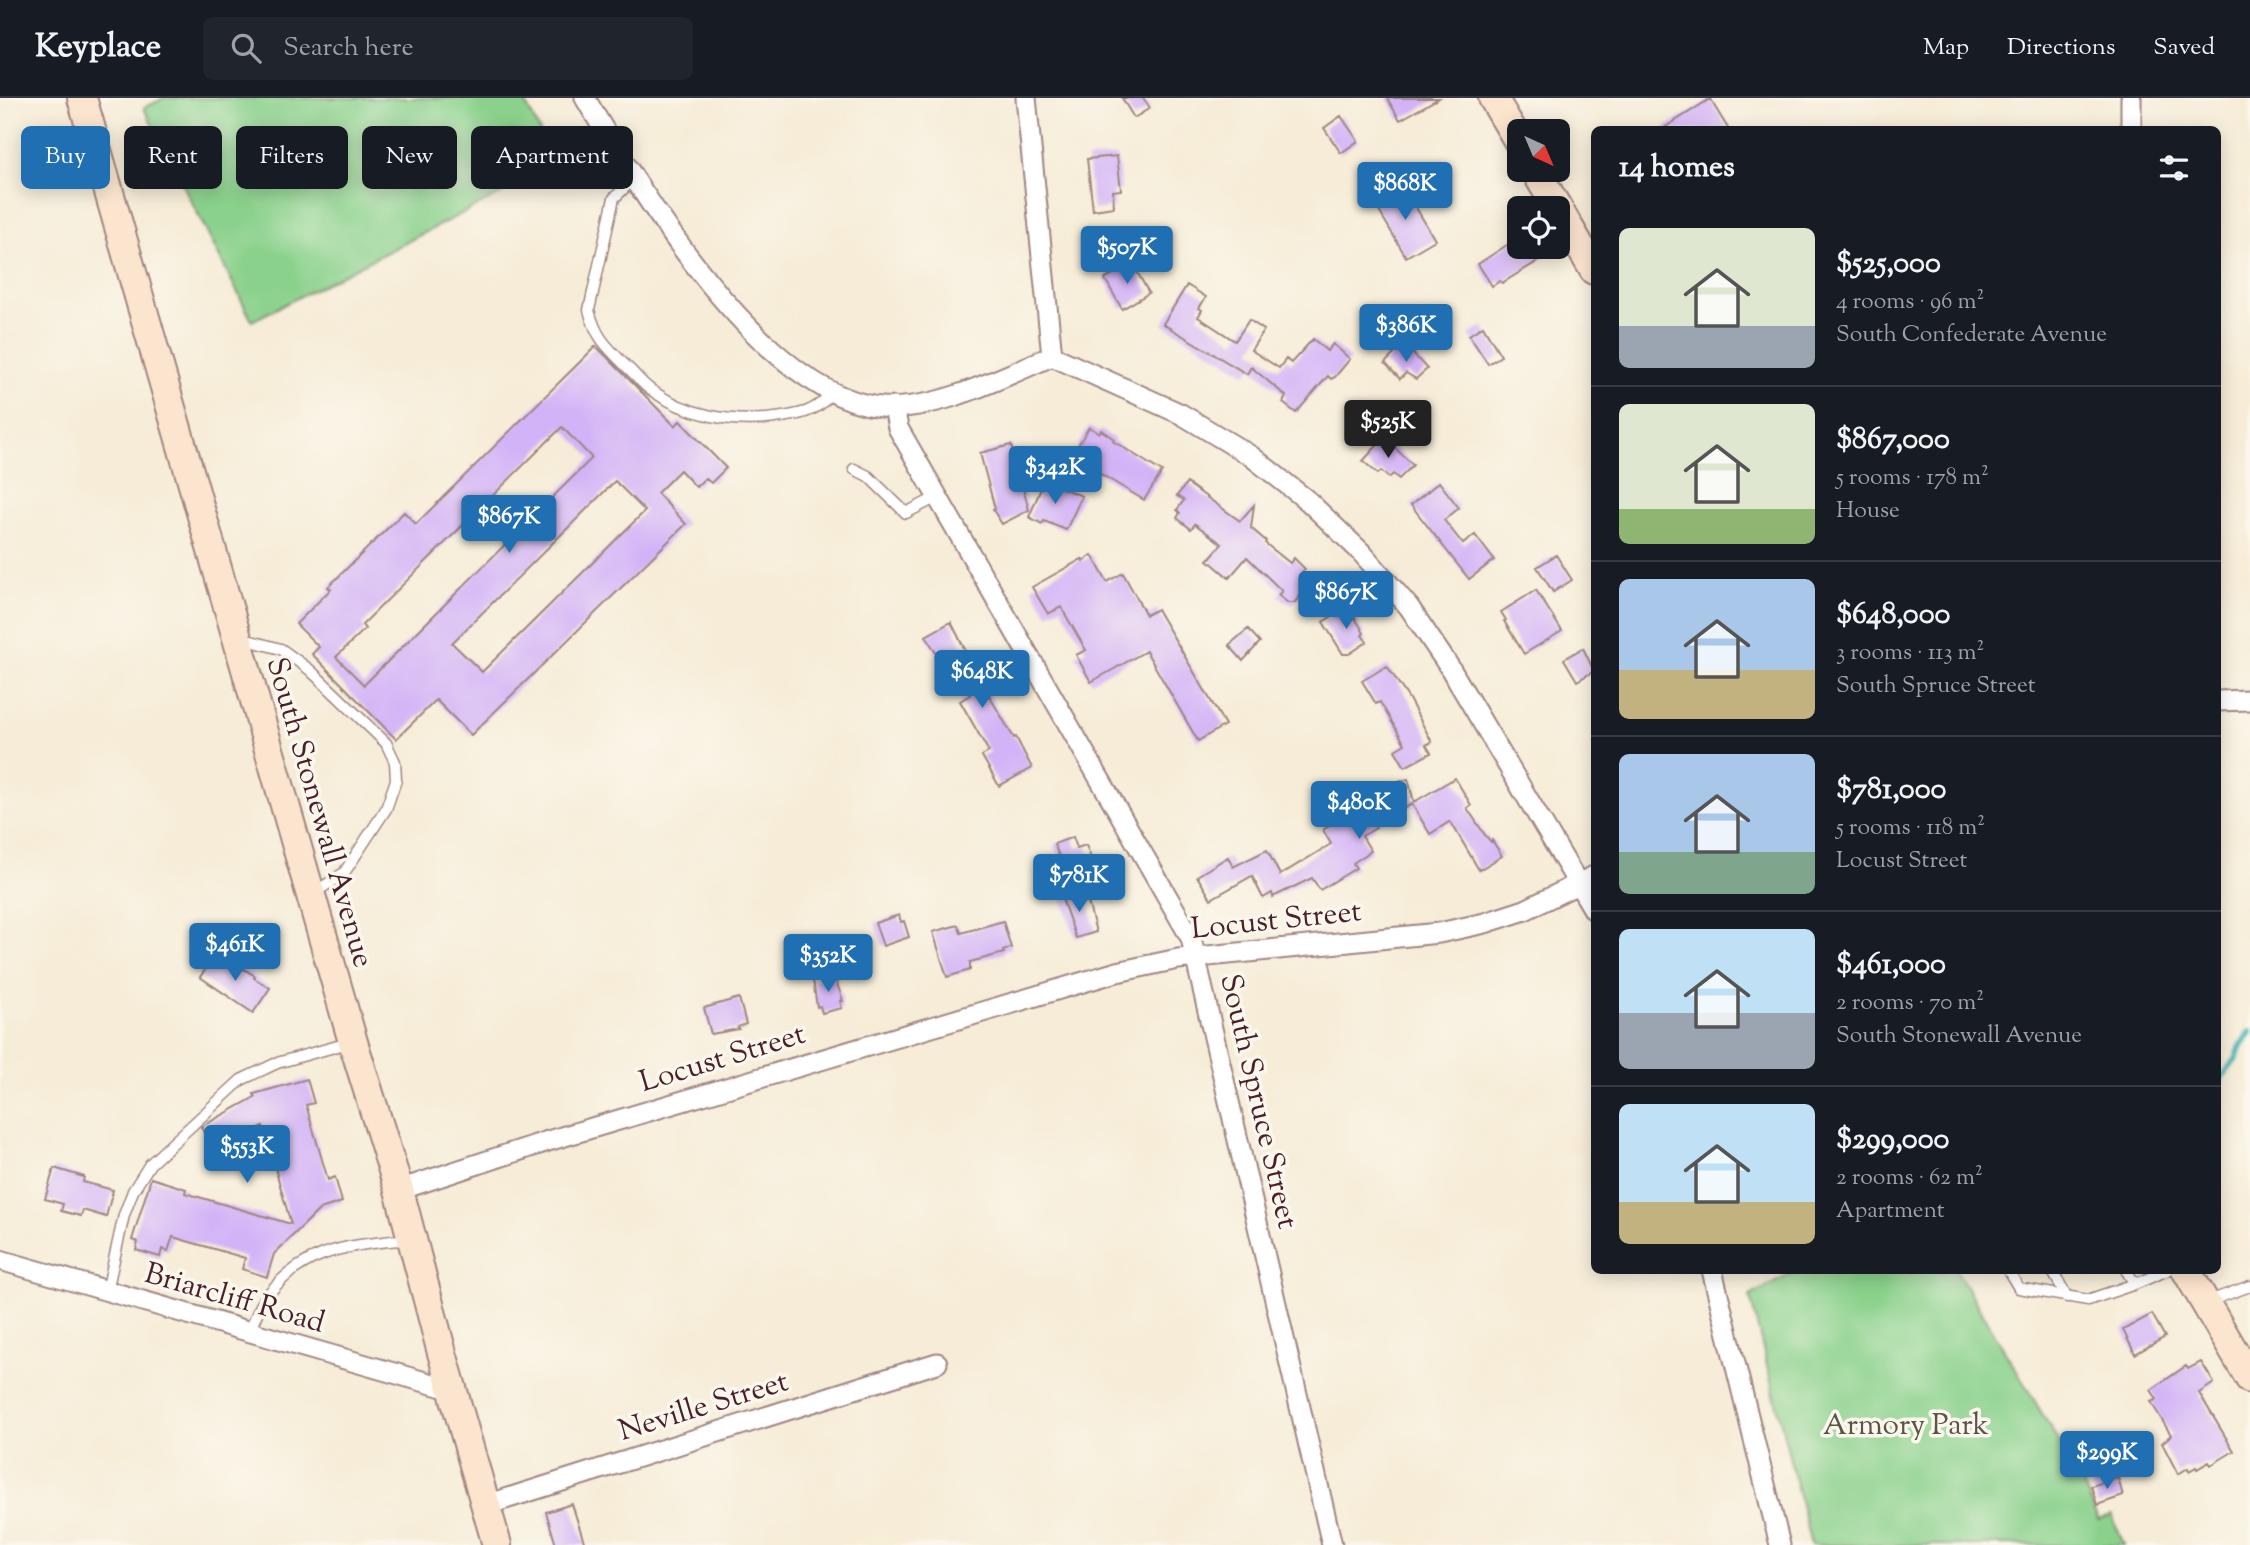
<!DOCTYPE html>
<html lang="en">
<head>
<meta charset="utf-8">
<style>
  body { margin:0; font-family:"Sorts Mill Goudy",serif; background:#20242c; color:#f1f3f6; height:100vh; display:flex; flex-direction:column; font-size:26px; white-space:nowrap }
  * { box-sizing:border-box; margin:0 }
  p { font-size:23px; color:#9ea1a6 }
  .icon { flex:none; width:38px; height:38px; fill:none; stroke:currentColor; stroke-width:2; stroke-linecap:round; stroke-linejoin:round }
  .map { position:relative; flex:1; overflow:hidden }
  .side { position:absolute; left:1591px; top:28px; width:630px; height:1148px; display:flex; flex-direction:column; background:#171b24; border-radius:10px; box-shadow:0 4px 18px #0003 }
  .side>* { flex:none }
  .guide { position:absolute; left:21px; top:28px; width:665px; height:63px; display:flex; gap:14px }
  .needle { width:46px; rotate:136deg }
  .tools { position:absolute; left:1507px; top:21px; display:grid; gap:14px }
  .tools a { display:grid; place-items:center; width:63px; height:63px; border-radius:10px; background:#171b24; box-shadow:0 4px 18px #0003; font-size:35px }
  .price { position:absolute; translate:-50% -60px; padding:0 16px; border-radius:7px; background:#1f6fb2; color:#fff; font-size:23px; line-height:46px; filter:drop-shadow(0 2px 4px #0008) }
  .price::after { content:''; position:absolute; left:50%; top:42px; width:21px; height:16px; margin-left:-10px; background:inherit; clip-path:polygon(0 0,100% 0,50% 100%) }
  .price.selected { background:#222; color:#fff }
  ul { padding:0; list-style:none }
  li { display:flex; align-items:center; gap:21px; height:175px; padding:0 28px }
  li+li { border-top:2px solid #363941 }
  li span { display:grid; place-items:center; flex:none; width:196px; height:140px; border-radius:10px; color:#555 }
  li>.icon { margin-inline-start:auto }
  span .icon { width:84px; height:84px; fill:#fffc; stroke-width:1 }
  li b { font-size:30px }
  h2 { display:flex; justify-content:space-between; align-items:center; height:84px; padding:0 28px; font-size:30px }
  .pill { padding:0 24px; border-radius:10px; background:#171b24; box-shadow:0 4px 18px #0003; font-size:24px; line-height:63px }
  .pill.selected { background:#1f6fb2; color:#fff }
  header { display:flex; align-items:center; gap:42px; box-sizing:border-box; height:98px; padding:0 35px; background:#171b24; border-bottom:2px solid #363941 }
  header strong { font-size:33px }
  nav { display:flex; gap:38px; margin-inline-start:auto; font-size:24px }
  .search { width:490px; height:63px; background:#20242c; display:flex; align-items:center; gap:18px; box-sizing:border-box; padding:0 24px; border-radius:10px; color:#9ea1a6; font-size:26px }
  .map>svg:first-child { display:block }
  .green { fill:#8ad18c; stroke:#6a785c; stroke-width:2 }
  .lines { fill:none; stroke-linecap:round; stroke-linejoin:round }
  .stream { stroke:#42b2b8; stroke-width:6 }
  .building { fill:#d3b3f7; fill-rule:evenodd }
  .lane-casing { stroke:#a08681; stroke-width:13 }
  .street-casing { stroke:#a08681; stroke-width:23 }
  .secondary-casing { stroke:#a08681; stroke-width:32 }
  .lane { stroke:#fff; stroke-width:10 }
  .street { stroke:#fff; stroke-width:19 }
  .secondary { stroke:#fce5cf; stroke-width:28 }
  .labels { text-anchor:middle; stroke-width:7; stroke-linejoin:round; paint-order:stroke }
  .street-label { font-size:30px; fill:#4a1f2b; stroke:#fbf7ec }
  .park-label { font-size:30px; fill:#5d5448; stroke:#fbf7ec }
</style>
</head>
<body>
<header>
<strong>Keyplace</strong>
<div class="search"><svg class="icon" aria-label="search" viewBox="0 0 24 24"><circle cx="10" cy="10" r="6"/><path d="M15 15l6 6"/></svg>Search here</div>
<nav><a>Map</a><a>Directions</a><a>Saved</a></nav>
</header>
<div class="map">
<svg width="2250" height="1447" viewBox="0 0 2250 1447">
  <rect width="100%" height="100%" fill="#fbf7ec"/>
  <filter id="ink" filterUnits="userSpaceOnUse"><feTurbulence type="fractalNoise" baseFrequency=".0143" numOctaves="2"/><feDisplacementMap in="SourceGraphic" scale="14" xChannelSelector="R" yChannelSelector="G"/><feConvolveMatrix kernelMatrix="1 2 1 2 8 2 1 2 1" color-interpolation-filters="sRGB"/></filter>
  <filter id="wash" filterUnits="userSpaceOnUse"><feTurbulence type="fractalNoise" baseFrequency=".00686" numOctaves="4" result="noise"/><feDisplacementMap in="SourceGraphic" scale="28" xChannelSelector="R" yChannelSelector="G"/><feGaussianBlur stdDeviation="1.57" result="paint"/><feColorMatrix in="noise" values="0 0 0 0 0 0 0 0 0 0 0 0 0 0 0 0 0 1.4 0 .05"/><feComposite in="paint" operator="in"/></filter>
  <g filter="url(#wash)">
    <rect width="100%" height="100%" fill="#f6ecd7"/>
    <path class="green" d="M164,0h359l34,67 -305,156 -108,-213z
      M1796,1173h161l124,208 17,41 14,-4 12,29h-313l-61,-249z"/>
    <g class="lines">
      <path class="stream" d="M2217,986l19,-25 5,-14 9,-13"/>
    </g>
    <g id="blocks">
      <path class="building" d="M1122,0h21l7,10 -16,10z
        M1387,0h52l-39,22z
        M1710,1l19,31h-68z
        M1341,18l17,25 -17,12 -17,-25z
        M1117,58l4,34 -8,1 1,16 -21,3 -6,-51z
        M1404,89l31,53 -29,17 -31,-53z
        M1519,139v10h20l6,10 -43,26 -2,-2 -8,5 -14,-22z
        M1132,165l17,30 -27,16 -17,-30z
        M1187,187l19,12 -7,11 3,2 -4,7 37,24 14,-21 15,10 -13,20 28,18 7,-9 5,4 22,-24 14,12 6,-7 17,15 -15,18 -4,2 -3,-3 -32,37 -13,-10 3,-7 -35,-29 -4,7 -84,-50z
        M1483,228l18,30 -13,8 -19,-29z
        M1404,246l23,25 -11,10 -10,-6 -6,6 -15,-16z
        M596,248l79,80 5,-5 46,47 -15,15 -6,-5 -9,9 -16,-17 -23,23 29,31 -215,211 -35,-35 -40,39 -84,-85 7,-7 -23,-23 35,-35 -3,-2 76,-75 12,12zM562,329l30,31 -228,227 -28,-28 29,-28 -3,-4zM615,383l30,30 -163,161 -30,-29z
        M1089,329l10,6 2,-3 13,9 -1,2 49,31 -18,28 -70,-42 5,-9 -2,-2z
        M1384,340l29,27 -14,14 -6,-5 -4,4 -8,-7 -3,3 -15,-13z
        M1011,347l18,65 -27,14 -9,-14 2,-1 -15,-56z
        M1044,383l38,15 -16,34 -22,-9 -2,3 -13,-7z
        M1439,384l20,26 -15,12 19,24 12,-9 19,25 -25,19 -58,-74z
        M1187,385l53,38 14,-16 -3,23 15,13 -1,2 25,20 4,-5 11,11 -3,3 11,10 -19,21h-6l-10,-8 4,-4 -35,-34 -18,21 -21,-18 14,-16 -27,-20 -4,5 -14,-11 3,-5 -3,-3 7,-10 -7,-4z
        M1092,457l15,27 16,-9 23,42 11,-6 68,116 -27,16 -52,-90 -55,31 -15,-27 10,-5 -25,-43 -13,7 -16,-27 50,-28 1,2z
        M1556,457l16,25 -19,12 -16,-25z
        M1536,492l26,41 -38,23 -20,-33 2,-1 -5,-8z
        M1348,508l16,27 -2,2 5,7 -18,12h-6l-20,-32z
        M951,524l33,65 30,51 2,-1 16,31 -33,18 -17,-30 7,-4 -29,-51 10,-6 -18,-33 -8,5 -18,-31z
        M1248,531l12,13 -17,19 -14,-16z
        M1583,550l11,23 -17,10 -13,-22z
        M1387,568l22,33 23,43 -6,3 5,8 -26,14 -10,-17 10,-6 -25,-42 -4,2 -14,-23z
        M1455,680l16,27 -4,3 18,27 6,7 1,-2 10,16 -23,14 -27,-46 -3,-2 -19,12 -18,-30 -38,21 2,3 -14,8 9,15 -18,12 3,5 -36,22 -8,-12 -39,19 -1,-4 -9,5 -11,-22 -41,23 -14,-23 31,-19 5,10 34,-17 13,25 51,-31 -8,-14 31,-19 -4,-8 28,-16 30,-8 6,23z
        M1073,739l4,11 9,-3 6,16 -27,10 -11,-27z
        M1081,791l3,10 3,-1 9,34 -20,6 -15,-42z
        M899,817l2,7 3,-1 5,16 -26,9 -8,-23z
        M1003,823l8,27 -8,3 1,2 -34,9v8l-23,7 -14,-45 25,-7 3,8z
        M217,855l38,23 -1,2 16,10 -17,25 -53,-36z
        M834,877l9,26h-3l2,7 -20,5 -2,-7 -3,1 -4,-27z
        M739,900l7,26 -8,3 1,2 -28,5 -7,-26z
        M307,981l7,24 -8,2 22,75 7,-3 7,25 -22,7 -46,45 -7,23 -25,-8 3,-11 -72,-21 -5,14 -6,-2 -2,8 -24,-7 2,-8 -6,-2 19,-62 35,11 -1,4 106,31 -28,-98 -49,26 -13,-25 54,-30 -1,-3z
        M54,1070l30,9 -1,5 30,8 -7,27 -23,-7 -2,6 -20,-5 2,-7 -18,-5z
        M2152,1216l13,23 -30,17 -12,-24z
        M2201,1264l13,21 -15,10 35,58 -23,14 -2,-3 -12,7 -1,-2 -7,4 -1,-3 -10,6 -16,-31 9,-8 -20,-33 6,-3 -6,-9 35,-24 2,3z
        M2118,1380l5,18 -26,9 -6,-19z
        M572,1406l13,41h-29l-10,-33z"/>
    </g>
  </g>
  <g filter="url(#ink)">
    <use href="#blocks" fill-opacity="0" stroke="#a08681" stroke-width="2"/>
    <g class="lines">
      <g class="lane-casing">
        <path id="lane" d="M635,80l-21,20 -25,112c7,28 18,37 38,57 8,7 15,17 24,23 35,25 81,34 124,28 23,-3 41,-5 56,-25
          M854,371l14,7 38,37 31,-16
          M240,540l41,11 29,21 76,73 9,19 1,18 -10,29 -42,64 -30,20
          M2008,1172l11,18 69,12 47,-16
          M2052,1172l15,27
          M2126,1172l9,14 33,-14
          M107,1193l17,-76 9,-24 17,-27 91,-84 36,-17 75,-21
          M2209,1203l41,-15
          M249,1234c5,-11 10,-25 17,-35 39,-50 84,-51 142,-58"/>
      </g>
      <g class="street-casing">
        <path id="street" d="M585,0c56,95 178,297 296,309 54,5 122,-30 171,-51
          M1026,0l26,258
          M2131,0v32
          M1052,258l129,58 70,42 57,45 53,51 48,55 41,61 144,242
          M894,309l4,21 293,510 141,607
          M2217,603l33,-1
          M399,1092l149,-49 569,-169 61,-13 261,-26 46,-10 40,-13 69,-34
          M0,1162l453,130
          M1712,1172l68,275
          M486,1407l451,-142"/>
      </g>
      <g class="secondary-casing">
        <path id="secondary" d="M82,0l271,944 46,148 43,163 55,192
          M1493,0l26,44
          M1535,72l59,100
          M2186,1172l64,109"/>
      </g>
      <use href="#lane" class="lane"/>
      <use href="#street" class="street"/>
      <use href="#secondary" class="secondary"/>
    </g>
  </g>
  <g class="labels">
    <g class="street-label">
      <text transform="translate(321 714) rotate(74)" y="10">South Stonewall Avenue</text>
      <text transform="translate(1276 821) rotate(-6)" y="10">Locust Street</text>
      <text transform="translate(722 959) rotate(-17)" y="10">Locust Street</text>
      <text transform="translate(1260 1003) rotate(77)" y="10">South Spruce Street</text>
      <text transform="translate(235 1199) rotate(16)" y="10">Briarcliff Road</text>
      <text transform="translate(703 1307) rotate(-17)" y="10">Neville Street</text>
    </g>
    <g class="park-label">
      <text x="1906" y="1336">Armory Park</text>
    </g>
  </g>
</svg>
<div class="tools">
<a><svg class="needle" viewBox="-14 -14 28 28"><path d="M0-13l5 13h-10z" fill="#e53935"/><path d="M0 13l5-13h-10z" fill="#9ea1a6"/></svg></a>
<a><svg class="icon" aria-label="locate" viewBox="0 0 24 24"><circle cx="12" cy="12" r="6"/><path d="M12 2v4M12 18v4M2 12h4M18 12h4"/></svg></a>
</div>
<b class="price" style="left:1405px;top:124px">$868K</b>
<b class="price" style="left:1127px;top:188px">$507K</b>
<b class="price" style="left:1406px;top:266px">$386K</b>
<b class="price selected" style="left:1388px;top:362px">$525K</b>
<b class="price" style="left:1055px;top:408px">$342K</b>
<b class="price" style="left:509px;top:457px">$867K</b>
<b class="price" style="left:1346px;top:533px">$867K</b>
<b class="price" style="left:982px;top:612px">$648K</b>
<b class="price" style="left:1359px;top:743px">$480K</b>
<b class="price" style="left:1079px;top:816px">$781K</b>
<b class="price" style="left:235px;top:885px">$461K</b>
<b class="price" style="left:828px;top:896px">$352K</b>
<b class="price" style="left:247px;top:1087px">$553K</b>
<b class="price" style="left:2107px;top:1393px">$299K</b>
<div class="guide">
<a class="pill selected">Buy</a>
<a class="pill">Rent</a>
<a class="pill">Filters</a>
<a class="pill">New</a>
<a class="pill">Apartment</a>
</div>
<section class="side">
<h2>14 homes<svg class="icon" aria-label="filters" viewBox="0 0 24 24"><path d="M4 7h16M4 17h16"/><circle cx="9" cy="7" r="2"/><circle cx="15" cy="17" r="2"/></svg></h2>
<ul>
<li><span style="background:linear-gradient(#dfe7d0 70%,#9aa5b1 0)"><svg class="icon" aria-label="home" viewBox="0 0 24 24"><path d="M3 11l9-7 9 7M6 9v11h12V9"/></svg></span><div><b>$525,000</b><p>4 rooms · 96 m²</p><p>South Confederate Avenue</p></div></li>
<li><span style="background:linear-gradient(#dfe7d0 75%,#8fb573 0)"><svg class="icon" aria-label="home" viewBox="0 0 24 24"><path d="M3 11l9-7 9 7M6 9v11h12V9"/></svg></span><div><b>$867,000</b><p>5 rooms · 178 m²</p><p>House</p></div></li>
<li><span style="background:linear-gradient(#a9c7e8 65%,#c2b280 0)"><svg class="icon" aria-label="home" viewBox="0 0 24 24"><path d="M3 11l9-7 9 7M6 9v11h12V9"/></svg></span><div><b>$648,000</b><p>3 rooms · 113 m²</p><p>South Spruce Street</p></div></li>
<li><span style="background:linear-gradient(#a9c7e8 70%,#7fa58c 0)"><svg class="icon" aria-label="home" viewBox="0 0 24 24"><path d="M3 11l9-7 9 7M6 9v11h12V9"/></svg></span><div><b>$781,000</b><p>5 rooms · 118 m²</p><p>Locust Street</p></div></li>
<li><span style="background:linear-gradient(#bfe0f5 60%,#9aa5b1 0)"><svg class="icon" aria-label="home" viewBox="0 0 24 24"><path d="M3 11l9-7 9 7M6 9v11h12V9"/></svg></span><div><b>$461,000</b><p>2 rooms · 70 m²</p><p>South Stonewall Avenue</p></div></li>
<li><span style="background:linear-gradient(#bfe0f5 70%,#c2b280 0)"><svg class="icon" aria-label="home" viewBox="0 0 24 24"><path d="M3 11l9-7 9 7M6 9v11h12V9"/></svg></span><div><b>$299,000</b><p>2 rooms · 62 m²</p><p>Apartment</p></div></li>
</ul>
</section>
</div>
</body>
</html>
